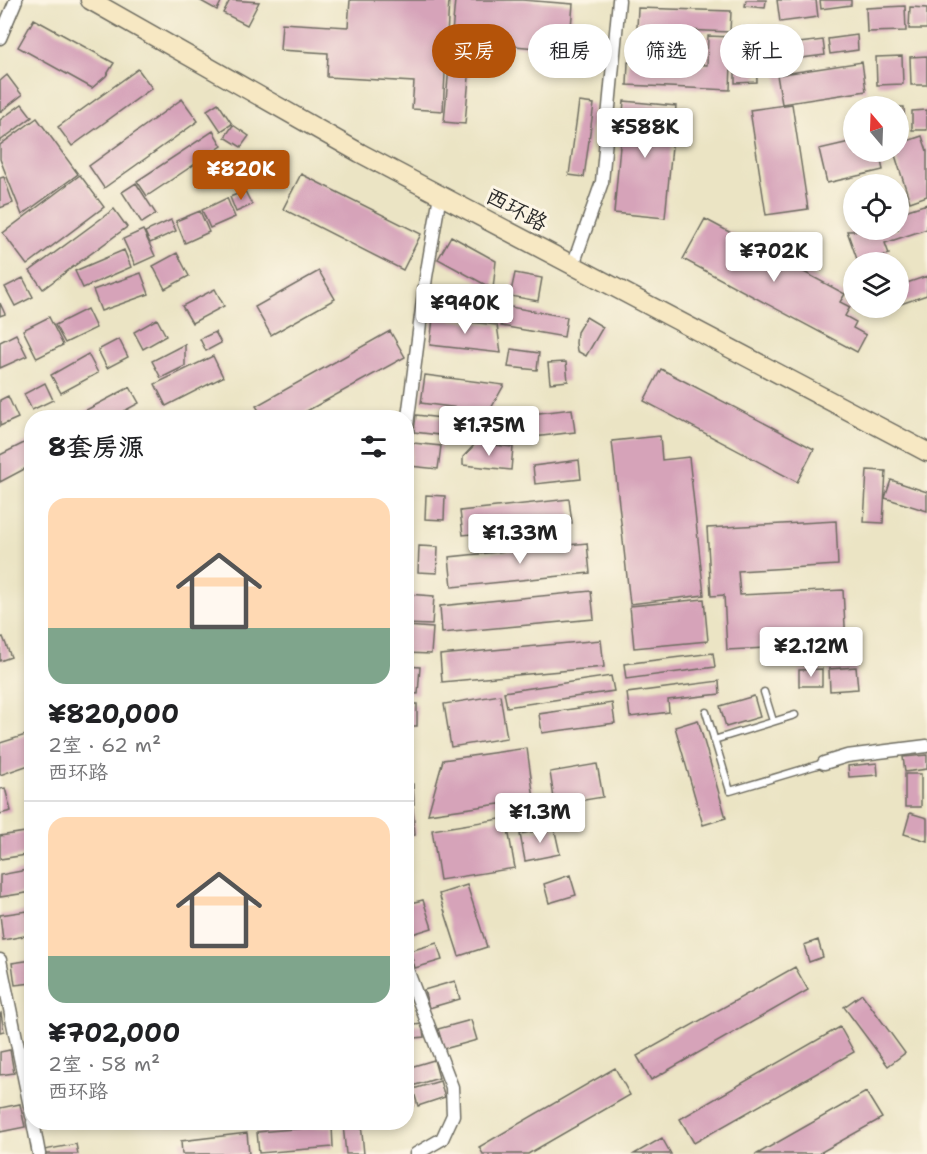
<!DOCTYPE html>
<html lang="zh">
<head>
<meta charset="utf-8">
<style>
  body { margin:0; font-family:"Shantell Sans","LXGW WenKai TC",sans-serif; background:#f6f6f6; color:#202124; height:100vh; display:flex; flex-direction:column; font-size:22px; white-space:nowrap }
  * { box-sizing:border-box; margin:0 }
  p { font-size:20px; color:#757577 }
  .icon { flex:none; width:33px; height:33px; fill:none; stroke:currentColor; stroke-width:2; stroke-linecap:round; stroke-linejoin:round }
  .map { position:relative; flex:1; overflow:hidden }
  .details { position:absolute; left:24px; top:410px; width:390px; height:720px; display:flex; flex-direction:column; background:#fff; border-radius:24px; box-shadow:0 3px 9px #0003 }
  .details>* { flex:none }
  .banner { position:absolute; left:432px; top:24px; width:405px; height:54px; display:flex; gap:12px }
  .needle { width:39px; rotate:341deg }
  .tools { position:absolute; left:843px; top:96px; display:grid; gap:12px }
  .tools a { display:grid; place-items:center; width:66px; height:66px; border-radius:50%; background:#fff; box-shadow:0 3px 9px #0003; font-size:30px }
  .price { position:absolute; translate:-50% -51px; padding:0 14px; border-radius:6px; background:#fff; color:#222; font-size:20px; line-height:39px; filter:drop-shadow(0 2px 3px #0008) }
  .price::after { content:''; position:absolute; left:50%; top:36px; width:18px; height:14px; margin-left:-9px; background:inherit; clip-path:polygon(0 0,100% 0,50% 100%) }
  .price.on { background:#b45309; color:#fff }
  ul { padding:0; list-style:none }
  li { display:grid; align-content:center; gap:12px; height:318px; padding:0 24px }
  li+li { border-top:2px solid #e0e0e0 }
  li span { display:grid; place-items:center; height:186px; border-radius:18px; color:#555 }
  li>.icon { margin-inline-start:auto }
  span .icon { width:108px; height:108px; fill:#fffc; stroke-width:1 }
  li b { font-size:26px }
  h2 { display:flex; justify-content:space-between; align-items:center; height:72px; padding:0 24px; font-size:26px }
  .tag { padding:0 21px; border-radius:27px; background:#fff; box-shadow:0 3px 9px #0003; font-size:21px; line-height:54px }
  .tag.on { background:#b45309; color:#fff }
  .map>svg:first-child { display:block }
  .building { fill:#d6a3b9 }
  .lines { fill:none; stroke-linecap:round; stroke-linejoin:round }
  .lane-casing { stroke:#6e6c61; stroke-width:9 }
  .street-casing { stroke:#6e6c61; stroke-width:15 }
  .secondary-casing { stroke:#6e6c61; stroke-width:21 }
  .lane { stroke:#fff; stroke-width:6 }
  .street { stroke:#fff; stroke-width:12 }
  .secondary { stroke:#f7e8c3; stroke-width:18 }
  .labels { text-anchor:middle; stroke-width:6; stroke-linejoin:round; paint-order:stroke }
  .street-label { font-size:22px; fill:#2b2b2b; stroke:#fcf5e5 }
</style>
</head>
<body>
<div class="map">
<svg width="927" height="1154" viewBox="0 0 927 1154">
  <rect width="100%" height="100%" fill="#fcf5e5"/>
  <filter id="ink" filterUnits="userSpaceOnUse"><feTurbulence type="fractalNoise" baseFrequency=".0167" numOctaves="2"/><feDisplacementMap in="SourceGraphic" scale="12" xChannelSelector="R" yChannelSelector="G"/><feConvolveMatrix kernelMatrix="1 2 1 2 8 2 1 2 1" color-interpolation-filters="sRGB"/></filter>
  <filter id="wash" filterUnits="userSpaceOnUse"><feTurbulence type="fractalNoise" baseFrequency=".008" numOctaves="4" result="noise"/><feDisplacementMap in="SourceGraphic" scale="24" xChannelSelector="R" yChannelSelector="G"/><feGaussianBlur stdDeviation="1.35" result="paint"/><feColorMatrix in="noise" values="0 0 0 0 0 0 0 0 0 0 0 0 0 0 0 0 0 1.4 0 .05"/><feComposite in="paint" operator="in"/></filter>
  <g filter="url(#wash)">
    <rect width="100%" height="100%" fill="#ebe4c4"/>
    <g id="blocks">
      <path class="building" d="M199,0h23l-5,10z
        M230,0l29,2 -12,23 -24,-12z
        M350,0h99l-6,111 -31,-2 2,-27 -87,-5 1,-24 -48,-3 2,-27 66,4z
        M455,0h67l51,4 -4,47 -97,-9 -7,82 -21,-2z
        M746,0h20l-1,8 -20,-2z
        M777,0h39l2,17 -38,5z
        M820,0h31v5l-30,4z
        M905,6l1,25 -39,1 -1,-24z
        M910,7l17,1v21h-18z
        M638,8l93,3 -1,21 -93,-4z
        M34,19l80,44 -8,13 -14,12 -74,-41z
        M744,27l29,1v26l-30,-1z
        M857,35l1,15 -28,4 -2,-15z
        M708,36l24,1 -2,53 -103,-5 1,-23 79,3z
        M823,40l2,15 -40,5 -2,-15z
        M902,56l1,28 -26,1 -1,-28z
        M927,56v29h-16l-1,-28z
        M756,61l1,21 -22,1v-21z
        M862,62l4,29 -84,13 -5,-29z
        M138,69l14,19 -80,58 -14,-19z
        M7,75l15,20 -22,17v-31z
        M182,99l16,22 -94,67 -15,-22z
        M624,101l52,5 -11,112 -51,-5z
        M579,102l15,2 -10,73 -15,-2z
        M218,103l14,21 -11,7 -14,-21z
        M22,104l10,13 -32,24v-21z
        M792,104l16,105 -42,6 -16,-105z
        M898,107h6l1,24h-7z
        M927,110v20h-15v-19z
        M37,118l41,56 -56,41 -22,-56v-14z
        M233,125l16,11 -8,11 -16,-10z
        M213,131l9,15 -75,50 -10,-15z
        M922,136l5,15v45l-17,6 -16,-50h4v-8z
        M854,141v11h25l4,18 -56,13 -8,-34z
        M301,174l120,60 -18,36 -120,-61z
        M80,175l24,32 -77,58 -24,-32z
        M4,177l9,26 -13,5v-30z
        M136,183l20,31 -14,9 -20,-31z
        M245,191l7,14 -16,7 -6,-15z
        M227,198l8,19 -25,11 -8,-18z
        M927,204v25l-42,14 4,11 -31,8 -11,-31 51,-1v-17z
        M114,209l13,18 -84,62 -13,-18z
        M200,211l9,21 -24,11 -9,-22z
        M705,219l140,75 -5,8 10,5 -5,9 11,6 -3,6 13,7 -9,17 -174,-93z
        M171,220l5,11 -26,12 -5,-11z
        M143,230l12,26 -20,9 -12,-26z
        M451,236l45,25 -3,28 -55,-30z
        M124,250l7,17 -48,21 -8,-17z
        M177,253l12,23 -24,13 -12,-23z
        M319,271l16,28 -64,36 -16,-28z
        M141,273l8,21 -48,17 -8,-21z
        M515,273l27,5 -4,23 -28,-5z
        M927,276v19l-29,10v-19z
        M23,278l10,19 -18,9 -10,-19z
        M215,289l9,17 -32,17 -10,-17z
        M0,303l5,11 -5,2z
        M505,306l62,11 -3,20 -63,-11z
        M87,309l9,19 -31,15 -10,-18z
        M49,317l14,28 -26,13 -14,-28z
        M586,317l17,10 -17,29 -9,-5 -1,-8 1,-11z
        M433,318l64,7 4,28 -71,-8z
        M157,319l9,17 -23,13 -9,-17z
        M390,331l15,26 -109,60h-33l-7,-11z
        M215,332l6,11 -15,8 -6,-12z
        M16,334l11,22 -27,12v-26z
        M119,339l9,18 -21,11 -9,-18z
        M185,344v22l-24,12 -9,-17z
        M511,349l28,4 -2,17 -29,-3z
        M88,354l10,19 -37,20 -10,-18z
        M213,356l10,21 -57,29 -11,-22z
        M566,362l2,19 -18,2 -2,-20z
        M661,369l153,80 -17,33 -153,-81z
        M425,375l79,10 -15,27 -68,-9z
        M45,383l8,17 -21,10 -8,-16z
        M130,387l9,16 -26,14h-40z
        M8,396l10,22 -18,8v-26z
        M572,409l3,23 -66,8 -3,-23z
        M416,415l51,6 -2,17 -51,-6z
        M660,436l2,24 27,-3 15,138 -74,9 -18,-163z
        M32,439v26l-32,17v-27z
        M413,443l28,3 -3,23 -28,-3z
        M476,443l37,4 -2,23 -48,-5v-8z
        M579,460l2,19 -46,5 -2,-18z
        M867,470l19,1 -3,52 -19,-1z
        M891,480l36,12v19l-42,-13z
        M426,495l19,1 -1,24 -19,-1z
        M569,499l3,24 -109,12 -3,-24z
        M836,521l2,44 -100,6 2,24 103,-5 3,54 -119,6 -3,-55 -13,1 -4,-68z
        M587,543l3,30 -138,14 -3,-30z
        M419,546l19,1 -1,26 -19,-1z
        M591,591l3,28 -152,14 -2,-27z
        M406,594l28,2 -2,29 -26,-1z
        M704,599l4,42 -74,7 -4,-42z
        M406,626l27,2 -2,26 -25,-1z
        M3,637l8,20 -11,4v-23z
        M601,640l3,27 -162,15 -2,-27z
        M713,653l2,14 -89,12 -2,-15z
        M406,666l14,1 -2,27 -12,-1z
        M856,667l2,22 -28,2 -1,-22z
        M822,669v17h-23v-16z
        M611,676l3,15 -107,16 -3,-15z
        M719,681l1,13 -52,6 1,12 -39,5 -3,-24z
        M500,695l7,43 -56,9 -7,-43z
        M754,696l6,21 -34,10 -6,-21z
        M612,703l3,20 -73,10 -3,-19z
        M406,704h11v22h-11z
        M698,720l28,98 -23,7 -28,-98z
        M32,733v31l-32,11v-32z
        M406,742h5l1,26h-6z
        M527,748l7,51 -106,15 15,-54z
        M927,755v14l-22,3 -2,-15z
        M877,763l1,12 -29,2 -1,-11z
        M597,764l6,33 -48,8 -5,-33z
        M905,774h16v33h-16z
        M406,784h7l1,20 -8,1z
        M5,788l6,23 -11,3v-25z
        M406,808h7l2,27 -9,1z
        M910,813l17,5v23l-23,-7z
        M506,818l9,50 -75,12 -8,-50z
        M554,827l6,27 -35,7 -5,-27z
        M32,831v23l-32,5v-23z
        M32,869v23l-32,5v-22z
        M570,875l6,20 -27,8 -5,-19z
        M467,885l20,62 -28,9 -20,-62z
        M423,900l9,28 -26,8v-32z
        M27,911l3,24 -27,5 -3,-25z
        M818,940l5,17 -14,5 -5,-17z
        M437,943l5,17 -27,8 -5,-17z
        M32,960v23l-17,2 -3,-22z
        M795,967l13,23 -157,90 -14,-24z
        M455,981l5,18 -31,9 -5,-18z
        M862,994l43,59 -17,13 -44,-59z
        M1,1013l3,18 -4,1v-18z
        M471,1020l6,20 -33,9 -6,-20z
        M422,1024l2,13 -18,2v-13z
        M840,1027l14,25 -160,91 -14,-24z
        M10,1050l4,23 -14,2v-23z
        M434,1060l5,18 -27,8 -5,-18z
        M615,1068l15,27 -102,59h-45l-4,-7z
        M440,1081l5,16 -27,9 -5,-17z
        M406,1091h6l1,15 -7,1z
        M866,1092l16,26 -64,36h-61z
        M20,1104l5,23 -25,5v-24z
        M166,1122h30v1l-29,4z
        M361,1123l3,31h-18l-3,-29z
        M332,1126l1,21 -74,6 -2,-21z
        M247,1133l2,21h-67l-1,-13z
        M662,1138l9,16h-37z
        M76,1144l2,10h-34v-4z"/>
    </g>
  </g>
  <g filter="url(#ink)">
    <use href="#blocks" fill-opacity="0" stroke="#6e6c61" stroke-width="1.5"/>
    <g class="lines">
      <g class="lane-casing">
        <path id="lane" d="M764,692l9,29
          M706,712l24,79 94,-28
          M714,740l81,-25"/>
      </g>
      <g class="street-casing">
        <path id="street" d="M0,38l16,-38
          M573,265l29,-83 17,-182
          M406,433l20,-156 14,-82
          M824,763l23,-7 80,-10
          M0,960l32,156
          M406,967l46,120 1,28 -11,24 -26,15
          M33,1122l6,32"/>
      </g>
      <g class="secondary-casing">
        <path id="secondary" d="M90,0l270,153 567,299"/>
      </g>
      <use href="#lane" class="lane"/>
      <use href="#street" class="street"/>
      <use href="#secondary" class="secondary"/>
    </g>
  </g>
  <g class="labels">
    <g class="street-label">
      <text transform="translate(517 209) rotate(28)" y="8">西环路</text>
    </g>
  </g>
</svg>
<div class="tools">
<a><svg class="needle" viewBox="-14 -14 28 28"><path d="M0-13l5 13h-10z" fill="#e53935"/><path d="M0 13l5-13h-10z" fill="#757577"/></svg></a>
<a><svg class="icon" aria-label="locate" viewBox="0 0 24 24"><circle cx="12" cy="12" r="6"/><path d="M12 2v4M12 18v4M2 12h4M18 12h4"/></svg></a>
<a><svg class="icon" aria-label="layers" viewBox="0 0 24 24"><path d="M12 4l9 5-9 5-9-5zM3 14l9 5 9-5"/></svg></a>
</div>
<b class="price" style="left:645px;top:159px">¥588K</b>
<b class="price on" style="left:241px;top:201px">¥820K</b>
<b class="price" style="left:774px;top:283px">¥702K</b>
<b class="price" style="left:465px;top:335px">¥940K</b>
<b class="price" style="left:489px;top:457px">¥1.75M</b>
<b class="price" style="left:520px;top:565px">¥1.33M</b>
<b class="price" style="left:811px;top:678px">¥2.12M</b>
<b class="price" style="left:540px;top:844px">¥1.3M</b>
<div class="banner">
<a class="tag on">买房</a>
<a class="tag">租房</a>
<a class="tag">筛选</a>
<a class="tag">新上</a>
</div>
<section class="details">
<h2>8套房源<svg class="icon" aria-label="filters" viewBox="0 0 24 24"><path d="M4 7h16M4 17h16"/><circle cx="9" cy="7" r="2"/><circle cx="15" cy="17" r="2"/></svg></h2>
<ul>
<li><span style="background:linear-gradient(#ffd9b3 70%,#7fa58c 0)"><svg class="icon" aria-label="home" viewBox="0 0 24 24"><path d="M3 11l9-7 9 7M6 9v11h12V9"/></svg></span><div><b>¥820,000</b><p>2室 · 62 m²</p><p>西环路</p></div></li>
<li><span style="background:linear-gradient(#ffd9b3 75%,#7fa58c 0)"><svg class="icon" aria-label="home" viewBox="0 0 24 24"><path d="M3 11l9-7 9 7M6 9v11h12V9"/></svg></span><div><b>¥702,000</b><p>2室 · 58 m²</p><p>西环路</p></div></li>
</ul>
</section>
</div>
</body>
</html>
